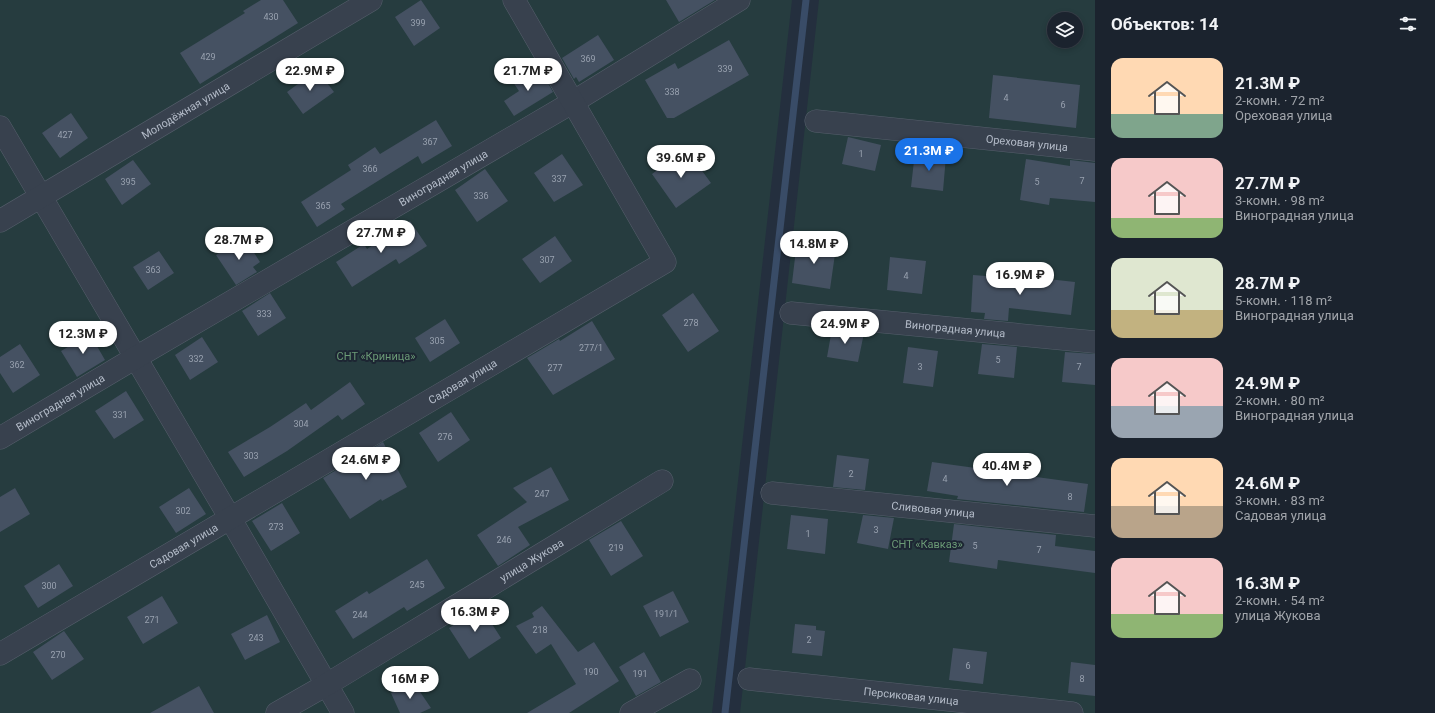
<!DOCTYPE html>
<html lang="ru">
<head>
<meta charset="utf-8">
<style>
  body { margin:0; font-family:Roboto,sans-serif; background:#282f3a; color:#f1f3f6; height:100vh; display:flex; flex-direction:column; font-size:15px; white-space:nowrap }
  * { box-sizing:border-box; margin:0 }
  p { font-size:13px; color:#a0a4aa }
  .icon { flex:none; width:22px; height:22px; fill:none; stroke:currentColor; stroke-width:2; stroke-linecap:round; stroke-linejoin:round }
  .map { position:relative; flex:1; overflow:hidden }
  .drawer { display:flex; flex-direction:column; background:#1b232e; width:340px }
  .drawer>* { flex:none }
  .controls { position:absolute; left:1047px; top:12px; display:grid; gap:8px }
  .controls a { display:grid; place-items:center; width:36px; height:36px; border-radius:50%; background:#1b232e; box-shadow:0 2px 6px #0003,0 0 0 1px #39404a; font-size:20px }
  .price { position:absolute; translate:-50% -34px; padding:0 9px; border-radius:14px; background:#fff; color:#222; font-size:13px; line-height:26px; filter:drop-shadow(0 1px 2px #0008) }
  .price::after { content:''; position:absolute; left:50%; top:24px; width:12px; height:9px; margin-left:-6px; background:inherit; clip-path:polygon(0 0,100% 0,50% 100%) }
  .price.current { background:#1a73e8; color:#fff }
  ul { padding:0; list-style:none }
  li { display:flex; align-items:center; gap:12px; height:100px; padding:0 16px }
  li span { display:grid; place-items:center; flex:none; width:112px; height:80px; border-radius:12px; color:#555 }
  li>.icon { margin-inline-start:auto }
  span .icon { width:48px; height:48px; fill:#fffc; stroke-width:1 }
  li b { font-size:17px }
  h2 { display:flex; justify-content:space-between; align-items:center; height:48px; padding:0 16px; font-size:17px }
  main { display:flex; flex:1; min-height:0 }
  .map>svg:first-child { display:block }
  .green { fill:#263c3f; fill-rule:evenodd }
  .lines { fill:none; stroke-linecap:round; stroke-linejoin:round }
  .stream { stroke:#394c67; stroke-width:7 }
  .building { fill:#455162 }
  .minor-casing { stroke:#565f6c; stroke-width:23 }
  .minor { stroke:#38414e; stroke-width:22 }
  .labels { text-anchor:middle; stroke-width:4; stroke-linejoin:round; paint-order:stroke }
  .number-label { font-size:9px; fill:#98a1af }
  .street-label { font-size:11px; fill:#b4bcc9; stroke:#1d2633 }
  .park-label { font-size:11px; fill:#6b9a76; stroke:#1d2633 }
</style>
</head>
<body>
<main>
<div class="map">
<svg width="1095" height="713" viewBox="0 0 1095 713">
  <rect width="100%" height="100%" fill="#242f3e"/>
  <path class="green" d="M0,0h792l-80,713h-712z
    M819,0h276v713h-355zM1054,19h22v22h-22z"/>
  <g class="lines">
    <path class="stream" d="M725,713l81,-713"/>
  </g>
  <path class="building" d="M261,0h22l15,23 -98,61 -20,-31 65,-40 -2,-2z
    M421,0l19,28 -26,18 -19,-29z
    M666,0h49l-36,22z
    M598,35l16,25 -35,22 -3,-5 -2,2 -12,-21z
    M729,40l20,35 -75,43h-7l-22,-38 30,-17 3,6z
    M533,69l3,5 5,-3 12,21 -39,24 -10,-15 15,-10 -6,-9z
    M317,70l17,22 -31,22 -16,-22z
    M993,75l87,10 -4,43 -87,-10z
    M71,113l17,25 -28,20 -18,-25z
    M436,120l16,26 -30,18 -4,-8 -77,48 4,5 -28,18 -16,-25 50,-32 -3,-5 27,-18 5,7z
    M848,137l33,8 -6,26 -33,-7z
    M686,149l25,34 -35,25 -24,-34z
    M915,152l31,4 -3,35 -32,-4z
    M562,154l21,31 -29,17 -20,-29z
    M1026,159l44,7v-6l25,3v39l-45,-4 -1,7 -29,-5z
    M133,160l18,24 -29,21 -17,-26z
    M485,169l23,32 -31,21 -22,-32z
    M410,221l17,25 -28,18 -3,-5 -44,28 -16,-25 28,-18 3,5z
    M555,236l17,25 -32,22 -18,-24z
    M244,237l16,25 -7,5 4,5 -21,13 -20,-30z
    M797,241l39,6 -6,42 -38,-6z
    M159,251l15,22 -26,17 -15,-23z
    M890,257l36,4 -4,33 -35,-4z
    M973,275l66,5v-2l36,4 -4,33 -62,-7 -1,13 -24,-2 1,-6 -14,-1z
    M270,293l16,25 -28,18 -16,-25z
    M693,293l26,38 -31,21 -26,-37z
    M445,319l15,24 -30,19 -15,-24z
    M592,321l23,38 -62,36 -26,-37 32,-19 1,2z
    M832,329l32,4 -6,29 -31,-5z
    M90,334l15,26 -28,17 -16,-26z
    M202,337l16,25 -28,18 -15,-25z
    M20,344l20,31 -27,18 -13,-20v-16z
    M982,344l35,3 -3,31 -36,-4z
    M908,347l30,4 -5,36 -30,-4z
    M1065,352l30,2v31l-33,-3z
    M350,382l15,22 -23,16 -4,-5 -51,36 -43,26 -16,-25 42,-25 36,-24 5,7z
    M126,391l18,29 -30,19 -19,-28z
    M451,412l19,28 -32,22 -19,-29z
    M383,442l24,45 -25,14 -1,-2 -31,20 -27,-41z
    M837,455l32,4 -4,31 -32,-3z
    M932,462l58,8 2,-6 38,7 -1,5 59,8 -4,28 -127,-13 1,-3 -31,-5z
    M551,467l18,33 -51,27 12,18 -32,21 -21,-31 50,-33 -14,-14z
    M15,488l15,26 -30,18v-35z
    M189,488l17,26 -30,19 -17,-26z
    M282,503l18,30 -29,18 -19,-30z
    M791,515l37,4 -3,35 -38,-5z
    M863,515l31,3 -6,31 -31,-6z
    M621,521l22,35 -32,20 -22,-36z
    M954,524l102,11 -1,11 40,5v22l-97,-13 -1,9 -48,-7z
    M427,559l18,29 -38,23 -3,-4 -51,32 -18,-28 32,-20 2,3z
    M59,564l14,22 -35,22 -14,-22z
    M673,591l16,31 -29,15 -17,-31z
    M162,596l16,27 -35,21 -16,-27z
    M542,606l36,46 16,-10 25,39 -50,32h-42l49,-29 -25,-40 -15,10 -20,-28 18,-9 -2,-4z
    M481,607l20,31 -32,21 -20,-31z
    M267,615l13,27 -35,18 -14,-26z
    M795,624l21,2v4l9,1 -3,25 -30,-3z
    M64,631l20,28 -32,21 -19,-28z
    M953,648l34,4 -4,32 -34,-4z
    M644,652l17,30 -25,14 -17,-29z
    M1071,662l24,3v31l-27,-3z
    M414,683l17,25 -11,5h-20l-9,-20z
    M199,686l15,27h-64z"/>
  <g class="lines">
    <g class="minor-casing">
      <g id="minor">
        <path id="s1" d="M816,121l279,29"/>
        <path d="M0,127l230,391 113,195"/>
        <path id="s2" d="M0,221l371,-221"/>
        <path id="s3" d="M791,313l304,29"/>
        <path id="s4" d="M0,438l135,-80 438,-256 166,-102"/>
        <path id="s5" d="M772,493l323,33"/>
        <path id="s6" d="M0,654l665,-392 -151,-262"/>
        <path id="s7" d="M749,679l323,34"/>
        <path id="s8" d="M277,713l49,-28 336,-204"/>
        <path d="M631,713l59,-33"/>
      </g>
    </g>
    <use href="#minor" class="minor"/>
  </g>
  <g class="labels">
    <g class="number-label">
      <text x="271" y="20">430</text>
      <text x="418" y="26">399</text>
      <text x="208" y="60">429</text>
      <text x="588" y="62">369</text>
      <text x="725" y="72">339</text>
      <text x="672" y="95">338</text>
      <text x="1006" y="101">4</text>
      <text x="1063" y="108">6</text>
      <text x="65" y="138">427</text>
      <text x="430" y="145">367</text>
      <text x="861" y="157">1</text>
      <text x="370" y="172">366</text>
      <text x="559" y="182">337</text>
      <text x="1082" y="184">7</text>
      <text x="128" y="185">395</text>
      <text x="1037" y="185">5</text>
      <text x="481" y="199">336</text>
      <text x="323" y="209">365</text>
      <text x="547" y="263">307</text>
      <text x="153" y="273">363</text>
      <text x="906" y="279">4</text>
      <text x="264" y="317">333</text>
      <text x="691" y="326">278</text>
      <text x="437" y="344">305</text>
      <text x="591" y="351">277/1</text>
      <text x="196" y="362">332</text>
      <text x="998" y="363">5</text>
      <text x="17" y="368">362</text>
      <text x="920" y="370">3</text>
      <text x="1079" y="370">7</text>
      <text x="555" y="371">277</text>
      <text x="120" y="418">331</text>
      <text x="301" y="427">304</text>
      <text x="445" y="440">276</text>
      <text x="251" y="459">303</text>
      <text x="851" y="477">2</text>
      <text x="945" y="482">4</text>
      <text x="542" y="497">247</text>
      <text x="1070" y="500">8</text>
      <text x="183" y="514">302</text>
      <text x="276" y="530">273</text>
      <text x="876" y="533">3</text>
      <text x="808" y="537">1</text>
      <text x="504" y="543">246</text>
      <text x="975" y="549">5</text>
      <text x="616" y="551">219</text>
      <text x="1039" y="553">7</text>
      <text x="417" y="588">245</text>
      <text x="49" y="589">300</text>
      <text x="666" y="617">191/1</text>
      <text x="360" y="618">244</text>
      <text x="152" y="623">271</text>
      <text x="540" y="633">218</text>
      <text x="256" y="641">243</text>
      <text x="809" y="643">2</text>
      <text x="58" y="658">270</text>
      <text x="968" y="669">6</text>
      <text x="591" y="675">190</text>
      <text x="640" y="677">191</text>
      <text x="1082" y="682">8</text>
    </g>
    <g class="street-label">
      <text dy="4" stroke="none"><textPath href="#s2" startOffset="216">Молодёжная улица</textPath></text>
      <text dy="4" stroke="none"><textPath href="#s1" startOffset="212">Ореховая улица</textPath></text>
      <text dy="4" stroke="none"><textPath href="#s4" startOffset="514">Виноградная улица</textPath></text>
      <text dy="4" stroke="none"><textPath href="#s3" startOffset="165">Виноградная улица</textPath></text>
      <text dy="4" stroke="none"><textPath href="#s6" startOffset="537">Садовая улица</textPath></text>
      <text dy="4" stroke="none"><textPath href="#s4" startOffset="70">Виноградная улица</textPath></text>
      <text dy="4" stroke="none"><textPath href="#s5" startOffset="162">Сливовая улица</textPath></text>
      <text dy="4" stroke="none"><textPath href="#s6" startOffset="213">Садовая улица</textPath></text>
      <text dy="4" stroke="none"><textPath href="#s8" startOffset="297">улица Жукова</textPath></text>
      <text dy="4" stroke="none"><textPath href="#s7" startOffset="163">Персиковая улица</textPath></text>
    </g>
    <g class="park-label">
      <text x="376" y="360">СНТ «Криница»</text>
      <text x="927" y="548">СНТ «Кавказ»</text>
    </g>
  </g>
</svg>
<div class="controls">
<a><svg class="icon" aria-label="layers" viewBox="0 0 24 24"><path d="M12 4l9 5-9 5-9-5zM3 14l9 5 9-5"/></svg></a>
</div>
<b class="price" style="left:310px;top:92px">22.9M ₽</b>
<b class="price" style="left:528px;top:92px">21.7M ₽</b>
<b class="price current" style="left:929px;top:172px">21.3M ₽</b>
<b class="price" style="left:681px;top:179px">39.6M ₽</b>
<b class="price" style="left:381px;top:254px">27.7M ₽</b>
<b class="price" style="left:239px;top:261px">28.7M ₽</b>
<b class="price" style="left:814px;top:265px">14.8M ₽</b>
<b class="price" style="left:1020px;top:296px">16.9M ₽</b>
<b class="price" style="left:845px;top:345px">24.9M ₽</b>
<b class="price" style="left:83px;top:355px">12.3M ₽</b>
<b class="price" style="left:366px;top:481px">24.6M ₽</b>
<b class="price" style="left:1007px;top:487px">40.4M ₽</b>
<b class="price" style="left:475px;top:633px">16.3M ₽</b>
<b class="price" style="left:410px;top:700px">16M ₽</b>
</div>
<section class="drawer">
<h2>Объектов: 14<svg class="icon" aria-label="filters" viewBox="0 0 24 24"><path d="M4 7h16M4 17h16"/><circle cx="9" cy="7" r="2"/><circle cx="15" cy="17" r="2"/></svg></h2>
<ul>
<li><span style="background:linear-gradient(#ffd9b3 70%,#7fa58c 0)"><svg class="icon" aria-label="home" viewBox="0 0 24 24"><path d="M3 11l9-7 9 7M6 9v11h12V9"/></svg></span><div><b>21.3M ₽</b><p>2-комн. · 72 m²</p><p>Ореховая улица</p></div></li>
<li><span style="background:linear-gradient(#f6c9c9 75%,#8fb573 0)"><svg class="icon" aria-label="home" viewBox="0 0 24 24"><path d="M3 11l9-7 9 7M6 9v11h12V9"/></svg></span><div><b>27.7M ₽</b><p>3-комн. · 98 m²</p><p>Виноградная улица</p></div></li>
<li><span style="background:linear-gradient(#dfe7d0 65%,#c2b280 0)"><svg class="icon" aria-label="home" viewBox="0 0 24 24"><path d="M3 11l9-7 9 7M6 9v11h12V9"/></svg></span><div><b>28.7M ₽</b><p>5-комн. · 118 m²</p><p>Виноградная улица</p></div></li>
<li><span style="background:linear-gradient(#f6c9c9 60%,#9aa5b1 0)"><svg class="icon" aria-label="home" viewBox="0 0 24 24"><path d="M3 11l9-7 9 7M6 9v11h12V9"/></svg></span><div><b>24.9M ₽</b><p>2-комн. · 80 m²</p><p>Виноградная улица</p></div></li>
<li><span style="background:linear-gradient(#ffd9b3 60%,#b9a48a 0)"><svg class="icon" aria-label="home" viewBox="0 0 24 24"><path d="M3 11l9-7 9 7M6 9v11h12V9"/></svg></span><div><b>24.6M ₽</b><p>3-комн. · 83 m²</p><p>Садовая улица</p></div></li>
<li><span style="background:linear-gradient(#f6c9c9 70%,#8fb573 0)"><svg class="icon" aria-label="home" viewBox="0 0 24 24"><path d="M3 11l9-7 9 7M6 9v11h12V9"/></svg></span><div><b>16.3M ₽</b><p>2-комн. · 54 m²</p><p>улица Жукова</p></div></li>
</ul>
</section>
</main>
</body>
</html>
